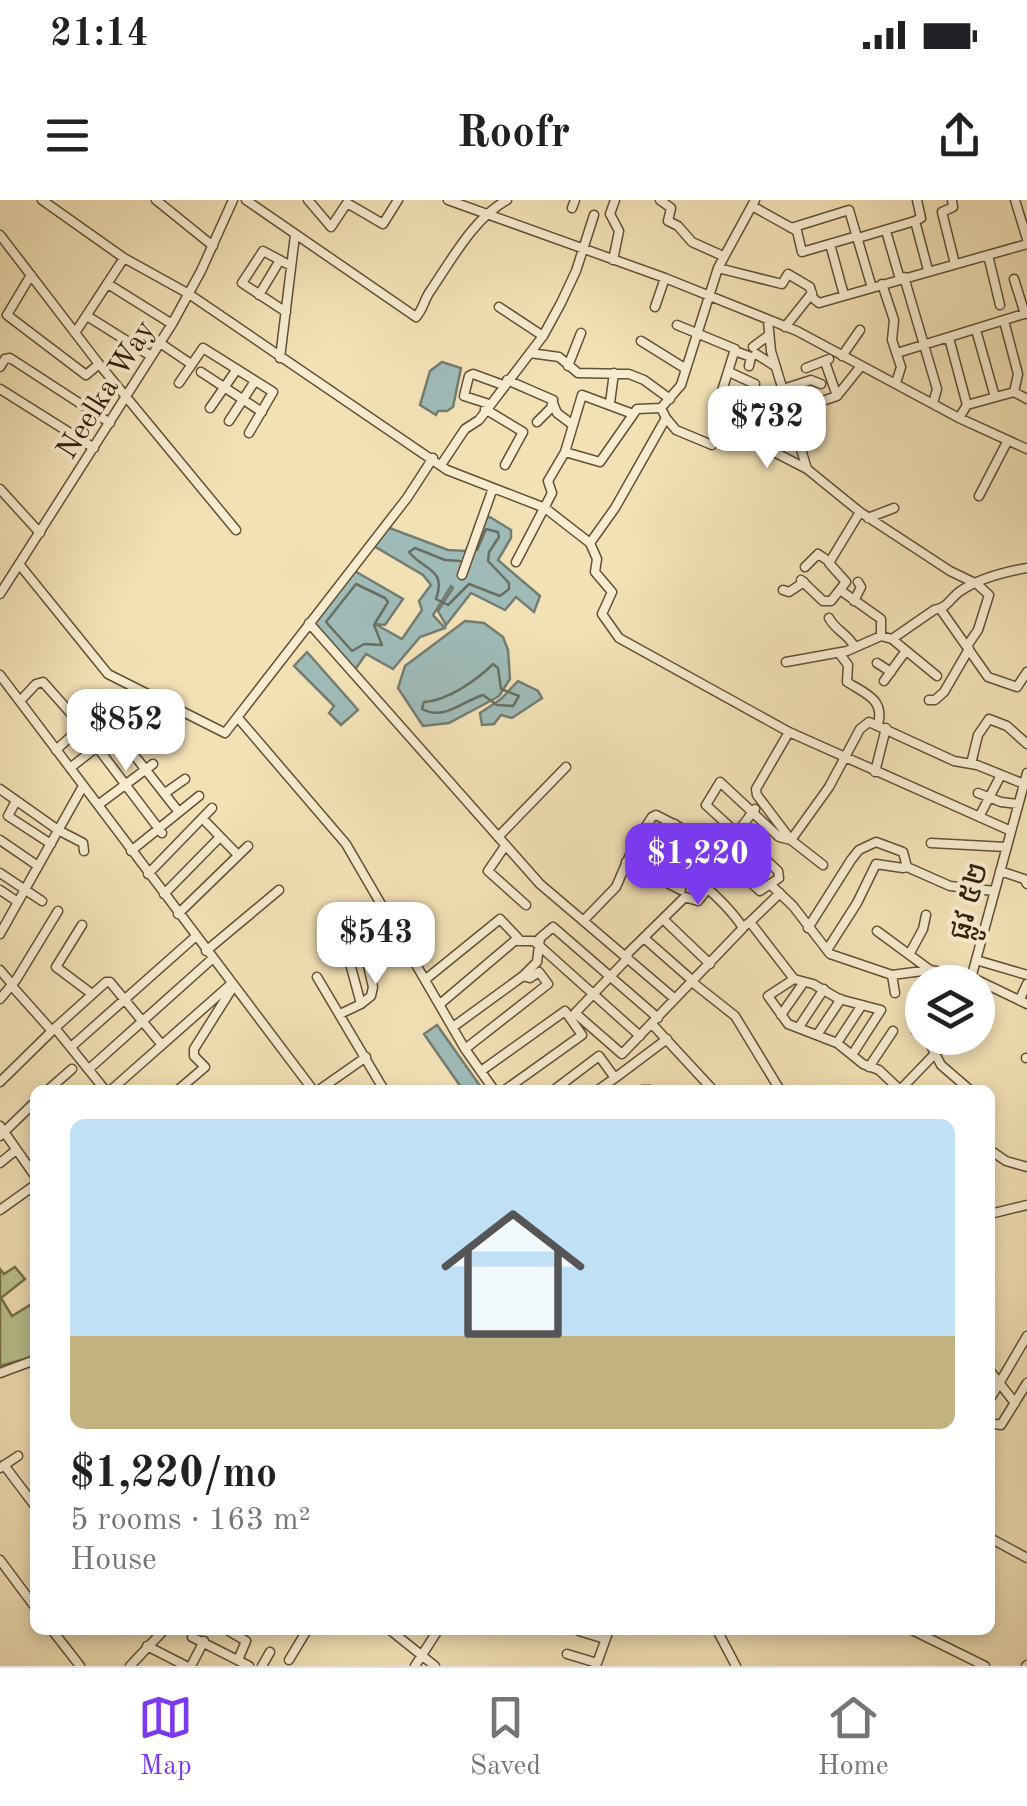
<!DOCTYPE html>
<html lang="en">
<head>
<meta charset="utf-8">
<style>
  body { margin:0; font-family:"Old Standard TT","Noto Sans Khmer",serif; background:#f6f6f6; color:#202124; height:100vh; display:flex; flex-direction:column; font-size:38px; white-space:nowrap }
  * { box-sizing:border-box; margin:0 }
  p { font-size:32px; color:#757577 }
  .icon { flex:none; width:55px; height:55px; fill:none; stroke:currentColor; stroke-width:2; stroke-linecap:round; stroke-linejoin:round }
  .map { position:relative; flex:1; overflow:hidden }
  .details { position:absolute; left:30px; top:885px; width:965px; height:550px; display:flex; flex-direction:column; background:#fff; border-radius:15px; box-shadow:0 5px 15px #0003 }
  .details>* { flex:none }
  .buttons { position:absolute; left:905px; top:765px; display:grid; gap:20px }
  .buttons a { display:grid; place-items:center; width:90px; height:90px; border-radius:50%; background:#fff; box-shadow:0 5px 15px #0003; font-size:50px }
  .price { position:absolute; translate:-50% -85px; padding:0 22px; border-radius:20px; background:#fff; color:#222; font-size:32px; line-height:65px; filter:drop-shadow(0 2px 5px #0008) }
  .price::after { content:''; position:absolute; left:50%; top:60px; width:30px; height:22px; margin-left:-15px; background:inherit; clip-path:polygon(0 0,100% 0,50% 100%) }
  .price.active { background:#7c3aed; color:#fff }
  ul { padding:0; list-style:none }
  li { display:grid; align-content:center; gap:20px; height:530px; padding:0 40px }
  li+li { border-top:2px solid #e0e0e0 }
  li span { display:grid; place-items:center; height:310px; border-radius:15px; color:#555 }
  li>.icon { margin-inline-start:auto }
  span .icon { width:180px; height:180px; fill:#fffc; stroke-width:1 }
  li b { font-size:42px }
  .status { display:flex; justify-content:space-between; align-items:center; height:70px; padding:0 50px; background:#fff; direction:ltr }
  .status svg { height:28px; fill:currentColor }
  header { display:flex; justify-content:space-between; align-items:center; height:130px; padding:0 40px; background:#fff; font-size:45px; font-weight:700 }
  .dock { display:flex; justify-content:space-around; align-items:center; height:140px; border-top:2px solid #e0e0e0; background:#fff; font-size:28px; color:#757577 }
  .dock a { display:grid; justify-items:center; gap:5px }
  .dock .active { color:#7c3aed }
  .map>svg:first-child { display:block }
  .green { fill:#b9c390; stroke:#76724c; stroke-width:2.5 }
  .water { fill:#9fbbb8; stroke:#747d72; stroke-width:2.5 }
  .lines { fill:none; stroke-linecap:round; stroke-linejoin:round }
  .shore { stroke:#696e60; stroke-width:2.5 }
  .minor-casing { stroke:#635034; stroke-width:11 }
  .minor { stroke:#f7ecd0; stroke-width:8 }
  .labels { text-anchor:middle; stroke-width:8; stroke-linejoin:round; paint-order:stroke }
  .street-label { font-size:30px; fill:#332008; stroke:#f7ecd0 }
</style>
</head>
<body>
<div class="status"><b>21:14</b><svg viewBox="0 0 49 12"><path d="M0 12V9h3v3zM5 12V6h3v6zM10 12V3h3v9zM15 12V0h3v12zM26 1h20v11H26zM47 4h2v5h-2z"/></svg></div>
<header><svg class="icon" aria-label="menu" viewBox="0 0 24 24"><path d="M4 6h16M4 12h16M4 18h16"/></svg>Roofr<svg class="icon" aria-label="share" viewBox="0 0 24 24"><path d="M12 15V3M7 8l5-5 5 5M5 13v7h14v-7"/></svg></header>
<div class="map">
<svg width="1027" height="1466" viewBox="0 0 1027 1466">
  <rect width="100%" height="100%" fill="#f3e1b6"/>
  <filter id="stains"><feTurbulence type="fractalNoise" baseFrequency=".002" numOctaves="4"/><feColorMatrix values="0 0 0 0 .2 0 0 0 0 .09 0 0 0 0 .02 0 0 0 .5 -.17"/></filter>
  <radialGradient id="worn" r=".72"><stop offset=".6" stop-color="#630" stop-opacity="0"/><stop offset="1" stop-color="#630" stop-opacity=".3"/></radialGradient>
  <path class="green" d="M15,1067l10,12 -24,19 11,18 23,-14v54l-35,10v-97l4,5z"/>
  <path class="water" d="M442,162l19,6 -8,39 -6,4h-9l-2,4 -16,-10 10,-34z
    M490,317l21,13v8l-13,22 42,36 -6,16 -18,-15 -11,13 -34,-17 -25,32 -8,-14 15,-23 -2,-2 -18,29 12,13 -25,9 -27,32 -27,-15 -12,17 -43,-48 42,-53 50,29 -18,26 -10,-1 27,15 20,-29 -3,-9 12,-16 -8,-10 -49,-29 13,-19 61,23 18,1 15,-32z
    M465,421l19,2 19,14 5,13 2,29 -11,17 -7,4 -43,23 -26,3 -25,-38 7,-22z
    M307,452l51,58 -17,15 -12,-12 5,-7 -40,-40z
    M518,481l20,10 4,7 -30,20 -11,-3 -7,9 -12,1 -2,-12 21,-14z
    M437,825l46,65h-20l-39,-56z"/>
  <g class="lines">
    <path class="shore" d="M460,361l-15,-1 -30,-12 -6,4c15,19 38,16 27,47l12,6 21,-21 31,12 9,-7v-6l-21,-22 1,-9 10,-15 -1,-5 -12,-3 -9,21
      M356,384l29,14 3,4 -14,23 8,20 -18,-1 -12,7 -26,-29z
      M493,464l5,4 3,21 18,7 -6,10 -16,-1 -14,-10c-22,7 -39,26 -61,14l2,-7c23,-1 53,-22 69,-38z"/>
    <g class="minor-casing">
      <path id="minor" d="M42,0l82,58 65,36 258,176 98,38 45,35 7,16 -2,13 17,20 -10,22 17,24 170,94 222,99
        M156,0l57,46
        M246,0l170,117c8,-9 8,-18 15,-27 21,-31 43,-72 76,-90
        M308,0l23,27 16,-24 36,21 15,-24
        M448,0l217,78 132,53 162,87 68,31
        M660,0l11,8 -3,13 10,5 14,16 31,14
        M917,0l4,18 -6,3 13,49
        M952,0l1,7 -11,5 13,52
        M1015,0l12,39
        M752,6l45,25 5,21 55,-16
        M572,8l3,-8
        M791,28l58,-18 23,78
        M886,31l14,48
        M0,35l99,129 137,166
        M858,38l57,-17
        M830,44l14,51
        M988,55l12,50
        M613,60l6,-29 -9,-17 5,-14
        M718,68l64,16 6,-10 22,13 3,11 6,5 208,-59
        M31,75l-24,40 79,60 13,-11
        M904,77l33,112 -4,14
        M1014,79l11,35
        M108,84l64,40
        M882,84l12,36 -2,20 9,27 -5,16
        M259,95l21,-35
        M499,107l44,29
        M655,107l10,-29
        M286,112l-44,-29 21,-32 28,15
        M87,116l64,40
        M768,121l3,30 36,118 53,43 90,59 27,13 12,11 -11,35 -11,16
        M1004,121l14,53 -4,18
        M677,125l58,24 -18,58 25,9 9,-2 45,17
        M785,127l27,-34
        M976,130l19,67
        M75,133l49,-75
        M949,138l18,67 -8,13
        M641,141l45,28
        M160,143l31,21
        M753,147l16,-12
        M735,151l16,6 -2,9
        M530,153l29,4 19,16 51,1 15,6 26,19
        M897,153l130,-40
        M756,154l19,12
        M842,156l18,-26
        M280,158l15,-123
        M825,162l12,34
        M568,166l13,-33
        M0,167l5,-8 5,-1 100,65
        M806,168l23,-9
        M201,172l61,40
        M729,172l26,12
        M507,180l46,20 -2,8 -14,14
        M179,183l24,-35 70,44 -24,41
        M0,189l94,59
        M783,189l28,-9 10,4
        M553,203l4,10 16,12
        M610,203l4,-30
        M489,204l-25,-8 5,-20 4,-2 30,11
        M967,205l47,-13 13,7
        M210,208l27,-39
        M485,209l38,23 -18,33
        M790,212l47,-16 24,-30
        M633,214l-51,-19 -17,57 35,10 37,-53 24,-1
        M666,218l10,12 36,15
        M229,221l26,-40
        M745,237l62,32
        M441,265l24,-36 14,-9 64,-84 18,-33 15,-32 18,-56
        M0,289l40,44
        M979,296l28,-54
        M868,318l26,-10
        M590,343l25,-35 51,-90 -5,-10 20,-23 37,-117 37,-68
        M516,362l36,-69 -4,-12 17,-29
        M19,364l89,110 117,59 182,-235 26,-40
        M805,367l13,-13 12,8
        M462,375l31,-87
        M801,380l22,21h8l15,-19 -17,-19 31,-51
        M783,390l6,2 15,-10
        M840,390l41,29v17l11,3 42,-29c13,-2 15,-10 25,-18 20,-14 45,-20 68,-24
        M0,394l172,-270 29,-53 32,-71
        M854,401l7,-14 -3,-5
        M941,410l47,67 29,10 10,-15
        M829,418c7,13 18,15 25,28
        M309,423l231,261 135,115
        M892,439l45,37
        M839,453l9,12 -1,17c17,11 38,17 31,42
        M786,462l61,-11 34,-15
        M877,463l14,9
        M0,475l313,415
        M884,481l21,-29
        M929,500h6l9,-8 25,-43
        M20,501l16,-17 7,-2 39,44
        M239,519l107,125 119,205 29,41
        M789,532l-33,57 1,6 34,45 32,25
        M97,547l65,86
        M56,550l45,-41
        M971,564l7,-29 11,-16 18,7 20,18
        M70,568l46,-36 62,79
        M875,572l11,-44
        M0,589l58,41 25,13 1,8
        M165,593l20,-14
        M978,593l23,9 17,2
        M16,601l-8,15 43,28
        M98,605l55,-41
        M979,617l22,-42
        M203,619l35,36
        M498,637l68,-70
        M0,640l38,26
        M931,643l75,4
        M505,646l-17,25 38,34
        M131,651l68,-55
        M722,656l38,35 19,-13 -1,-7 -72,-66 14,-23 59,55 12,3 38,-53 31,-58 9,-7 85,39 23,4 47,19
        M626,662l55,28
        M907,667l43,19 44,5
        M1000,671l24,8 3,5
        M0,673l42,28
        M148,674l64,-66
        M651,675l24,-51
        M699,683l56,-74
        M669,684l23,-39
        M772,686l21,20 37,48 62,21 38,-5
        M0,690l18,12
        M164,694l56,-57
        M178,714l70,-68
        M663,719l47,45
        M584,720l32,-33 19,-44 17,-26 4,-2 31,16
        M750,722l30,-29
        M358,723l15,64 -2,9 -10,8
        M82,725l-26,42 36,27
        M743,727l7,-5 44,57
        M808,728l43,-68 8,-10 17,-8 27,10 4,15 -4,1 -27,-4 -19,39 -30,47
        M877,731l53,39 41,7 56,27
        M0,734l83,-148
        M644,738l49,43
        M518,741h16l106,95
        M206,751l73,-61
        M910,753l13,-24 3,-14
        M625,756l60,-59 13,4 8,-10
        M628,758l-53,55 47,41 121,-126c-18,-29 -73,-74 -105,-89
        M976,760l51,15
        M0,770l12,14
        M892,775l3,18
        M523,776l14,-14 3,-24 13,-11 105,91
        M317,777l67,113
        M426,779l74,-60 18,19 -78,66
        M692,782l43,34 45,74
        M970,782l57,-209
        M11,785l41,46
        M0,799l16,-19 42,-69
        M1020,799l7,-15
        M340,814l21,-10 -19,-70
        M781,815l23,-33
        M978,818l7,2
        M918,822l-2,9 6,4
        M652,824l61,66
        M453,827l70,-51 7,2 9,-6 9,12 -83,65
        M799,827l25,-38
        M817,835l24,-36
        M927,838l14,27 29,25
        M837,843l25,-38
        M71,847l124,-110
        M852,855l29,-45 -42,-11 -26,-15 -19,-5 -26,17 20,28 49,19 26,21 16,6 21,20
        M1026,858h1
        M869,867l24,-36
        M89,869l123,-110
        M481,871l84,-60 17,24 -77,55
        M615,878l52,-39
        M0,882l55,-54
        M48,890l24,-21
        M105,890l-50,-62 51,-46h4l52,63
        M111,890l120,-106
        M178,890l27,-23 -11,-11v-7l39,-62
        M319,890l47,-33
        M554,890l45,-34 16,22 -17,12
        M642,890h8
        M900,890l50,-52
        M0,926l35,50
        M0,936l35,-34
        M990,950l16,11 21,6
        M0,963l16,-13
        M0,1010l35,-25
        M990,1014l37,-9
        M990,1171l25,32
        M0,1173l35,-13
        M990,1199l37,-63
        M990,1223l11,2 26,-42
        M4,1265l31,41
        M0,1268l18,-12
        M990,1338l37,20
        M0,1360l35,47
        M52,1430l28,36
        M194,1430l-2,7 57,29
        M227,1430l19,11 -8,19
        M390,1430l45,36
        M717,1430l19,36
        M912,1430l73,36
        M579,1431l26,8
        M147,1446l39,20
        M567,1454l30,9
        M289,1460l18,-30
        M130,1466l34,-36
        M191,1466l13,-25
        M262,1466l8,-14
        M415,1466l23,-36
        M596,1466l13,-36
        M1026,1466l1,-1"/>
    </g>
    <use href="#minor" class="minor"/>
  </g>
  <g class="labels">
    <g class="street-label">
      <text transform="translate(105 189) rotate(-58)" y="10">Neelka Way</text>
      <text transform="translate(968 701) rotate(-75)" y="10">ផ្លូវ ៥២</text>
    </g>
  </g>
  <rect width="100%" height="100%" filter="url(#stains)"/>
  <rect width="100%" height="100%" fill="url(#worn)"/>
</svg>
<div class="buttons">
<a><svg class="icon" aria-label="layers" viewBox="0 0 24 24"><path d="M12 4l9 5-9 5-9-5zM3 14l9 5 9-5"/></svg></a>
</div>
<b class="price" style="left:767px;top:271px">$732</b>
<b class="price" style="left:126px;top:574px">$852</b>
<b class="price active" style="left:698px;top:708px">$1,220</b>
<b class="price" style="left:376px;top:787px">$543</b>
<section class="details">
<ul>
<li><span style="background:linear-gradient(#bfe0f5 70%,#c2b280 0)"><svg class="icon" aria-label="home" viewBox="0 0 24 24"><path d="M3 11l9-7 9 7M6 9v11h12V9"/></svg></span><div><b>$1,220/mo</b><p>5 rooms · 163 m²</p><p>House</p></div></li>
</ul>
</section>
</div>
<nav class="dock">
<a class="active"><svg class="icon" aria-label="map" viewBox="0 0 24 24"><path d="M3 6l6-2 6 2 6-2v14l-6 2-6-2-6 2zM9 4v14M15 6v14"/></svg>Map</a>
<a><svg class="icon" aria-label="saved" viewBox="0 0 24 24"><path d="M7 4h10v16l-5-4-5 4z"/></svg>Saved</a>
<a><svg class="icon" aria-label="home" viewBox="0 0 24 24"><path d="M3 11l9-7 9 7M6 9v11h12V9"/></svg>Home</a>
</nav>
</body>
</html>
